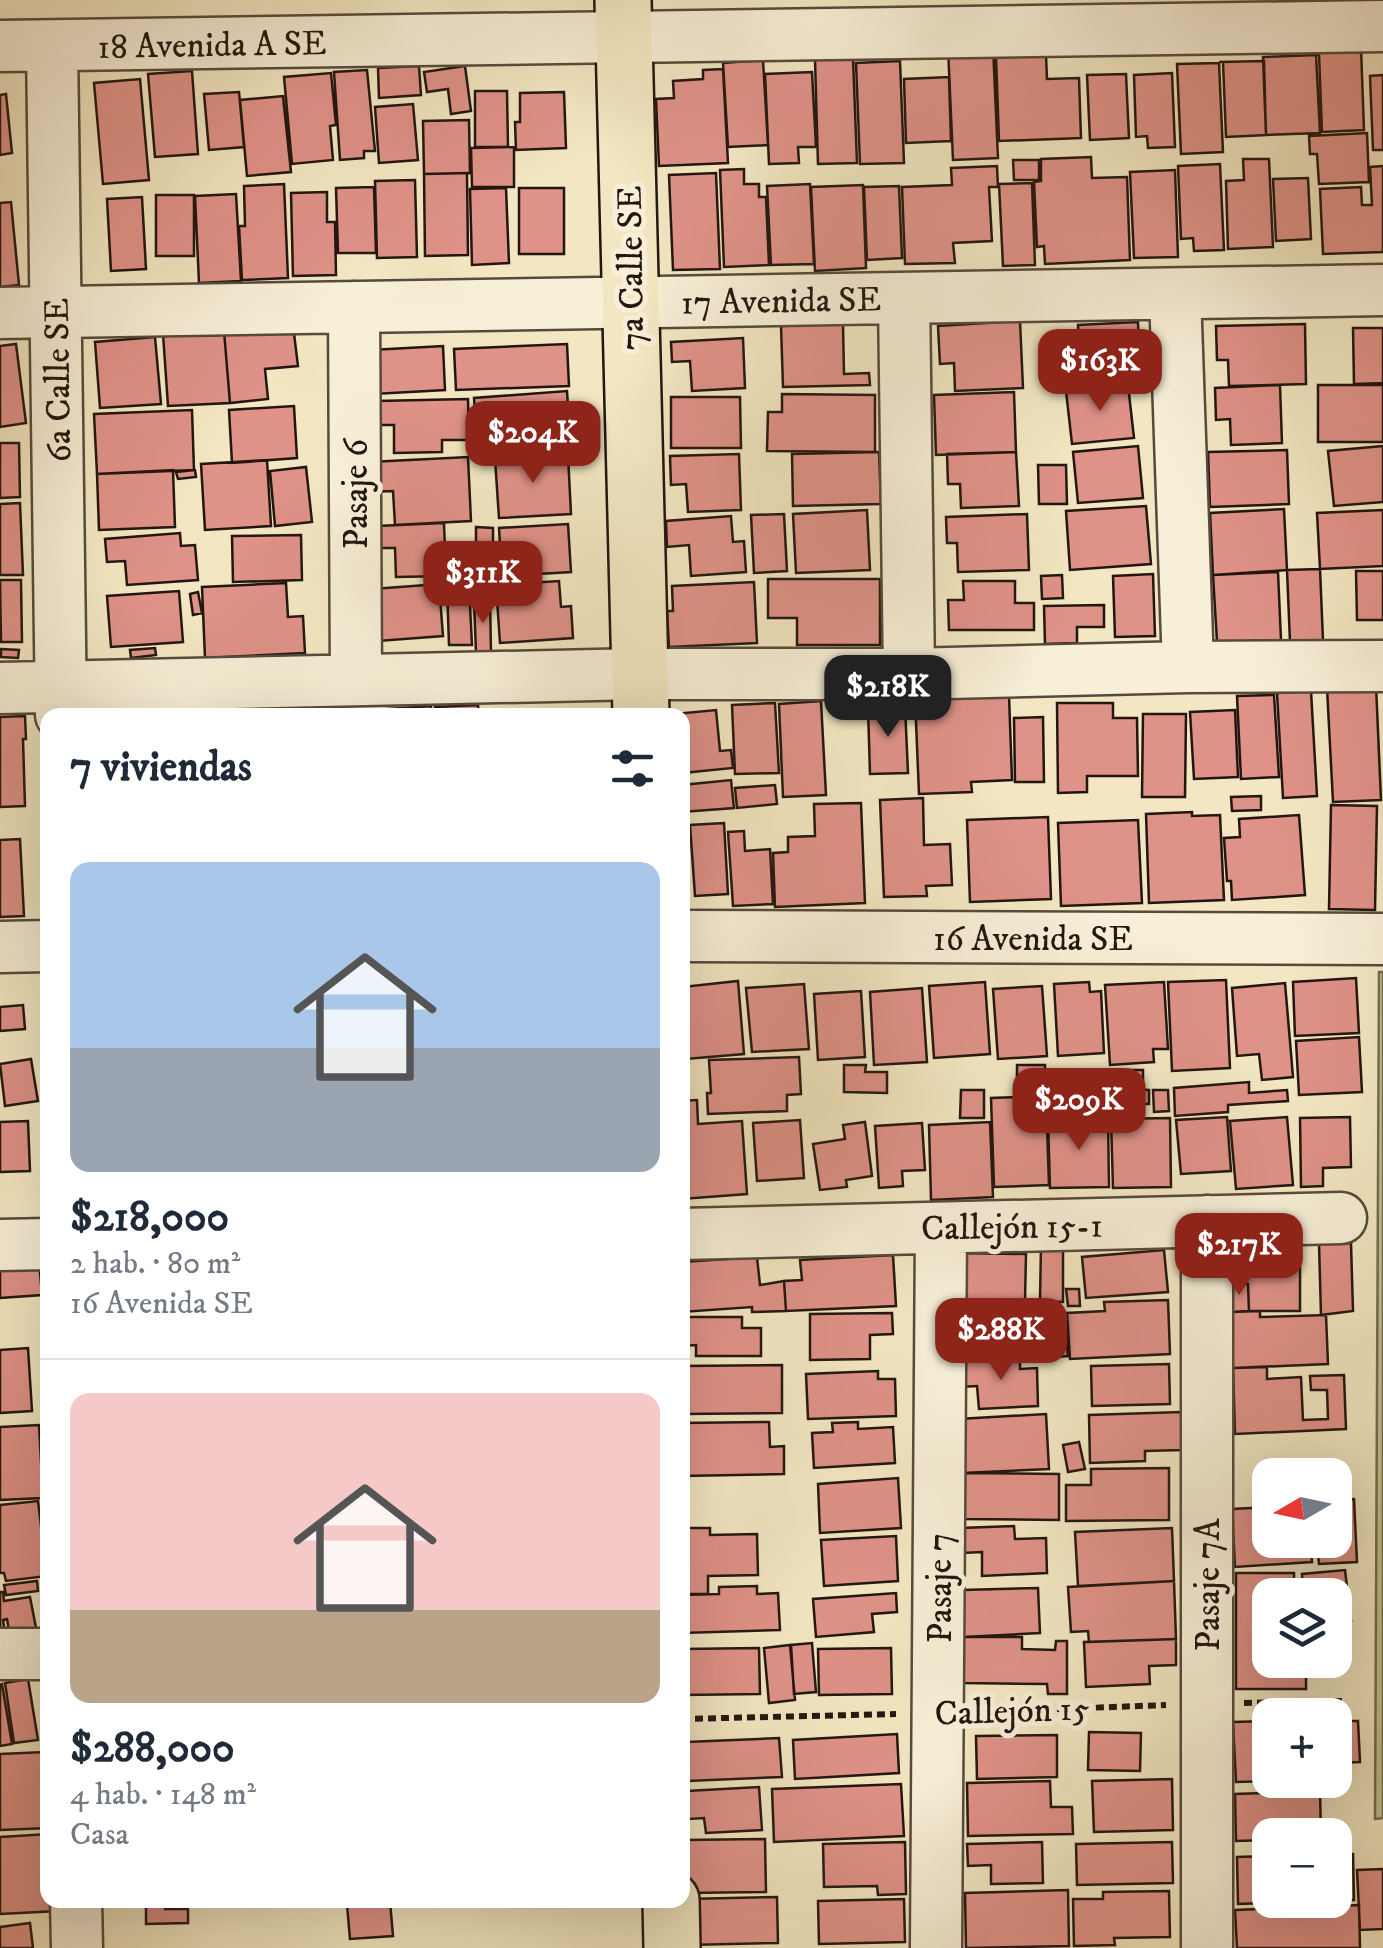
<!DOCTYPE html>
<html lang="es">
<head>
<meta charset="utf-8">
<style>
  body { margin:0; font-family:"IM FELL DW Pica",serif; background:#f2f2f3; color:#1f2937; height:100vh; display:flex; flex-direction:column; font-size:38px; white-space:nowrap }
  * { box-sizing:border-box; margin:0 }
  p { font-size:32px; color:#747a83 }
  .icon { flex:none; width:55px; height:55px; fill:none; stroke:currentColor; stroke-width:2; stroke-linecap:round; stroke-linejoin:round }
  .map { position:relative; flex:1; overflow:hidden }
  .drawer { position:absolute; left:40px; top:708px; width:650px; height:1200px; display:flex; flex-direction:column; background:#fff; border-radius:20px; box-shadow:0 10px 40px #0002 }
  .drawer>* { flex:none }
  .needle { width:65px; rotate:261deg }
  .buttons { position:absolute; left:1252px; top:1458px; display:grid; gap:20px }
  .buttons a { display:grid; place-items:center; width:100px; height:100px; border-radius:20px; background:#fff; box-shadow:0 10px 40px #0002; font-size:50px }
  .price { position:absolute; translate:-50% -85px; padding:0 22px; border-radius:20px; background:#8f2418; color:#fff; font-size:32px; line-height:65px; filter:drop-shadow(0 2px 5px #0008) }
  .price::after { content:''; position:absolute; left:50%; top:60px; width:30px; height:22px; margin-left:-15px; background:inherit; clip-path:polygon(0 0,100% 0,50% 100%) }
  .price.selected { background:#222; color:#fff }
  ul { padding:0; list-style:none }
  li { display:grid; align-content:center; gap:20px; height:530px; padding:0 30px }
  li+li { border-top:2px solid #e0e1e3 }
  li span { display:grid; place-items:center; height:310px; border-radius:20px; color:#555 }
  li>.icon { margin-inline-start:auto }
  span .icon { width:180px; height:180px; fill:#fffc; stroke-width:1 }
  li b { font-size:42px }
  h2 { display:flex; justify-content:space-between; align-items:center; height:120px; padding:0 30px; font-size:42px }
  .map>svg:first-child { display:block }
  .green { fill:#bfc490; stroke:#716d50; stroke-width:2.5 }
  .building { fill:#df9288; stroke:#231610; stroke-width:2.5 }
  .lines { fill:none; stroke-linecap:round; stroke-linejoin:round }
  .minor-casing { stroke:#574a3c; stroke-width:55 }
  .major-casing { stroke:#231610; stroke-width:60 }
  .path { stroke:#231610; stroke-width:6; stroke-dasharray:8 5; stroke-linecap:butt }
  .minor { stroke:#f7efd7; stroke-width:50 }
  .major { stroke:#f2e7c2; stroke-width:55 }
  .labels { text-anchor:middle; stroke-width:10; stroke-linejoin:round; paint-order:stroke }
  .street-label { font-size:35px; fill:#231610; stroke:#f7efd7 }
</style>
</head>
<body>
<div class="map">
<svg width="1383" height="1948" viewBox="0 0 1383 1948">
  <rect width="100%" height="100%" fill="#f2e7c2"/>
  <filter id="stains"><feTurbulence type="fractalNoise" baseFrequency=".002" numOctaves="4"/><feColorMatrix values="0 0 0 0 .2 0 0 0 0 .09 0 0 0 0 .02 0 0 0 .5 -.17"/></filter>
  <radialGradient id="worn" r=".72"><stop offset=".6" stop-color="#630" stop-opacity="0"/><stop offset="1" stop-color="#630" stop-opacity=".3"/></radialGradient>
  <path class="green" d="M1379,972h4v846l-8,1z"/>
  <path class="building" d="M993,46l5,112 -45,2 -5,-112z
    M1361,48l3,82 -42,2 -3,-78 -3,1v-5z
    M1046,55l1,24 32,-1 2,60 -82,3 -3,-84z
    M1316,55l4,78 -54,2 -3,-78z
    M853,58l4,105 -39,1 -3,-104z
    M763,60l5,85 -40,2 -5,-84z
    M900,61l4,102 -44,1 -4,-101z
    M1264,61l2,74 -40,2 -3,-75h-4z
    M1219,63l4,89 -42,2 -4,-90z
    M419,66l2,29 -42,3 -1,-30z
    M465,66l6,45 -20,3 -3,-25 -21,3 -3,-20z
    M723,69l5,94 -69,3 -3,-67 18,-1 -1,-17 30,-2v-9z
    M367,70l8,81h-11v7l-24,2 -6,-88z
    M192,71l6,83 -43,3 -7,-83z
    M812,72l4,75h-18l1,16 -30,1 -4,-90z
    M331,73l5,52 -6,1 3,34 -41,4 -8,-87z
    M1172,73l3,74 -27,1 -1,-12 -11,1 -2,-62z
    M1126,74l3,64 -39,2 -3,-65z
    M1383,75v75h-10l-3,-74z
    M949,77l2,64 -45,2 -2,-64z
    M140,79l9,101 -46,4 -9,-101z
    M475,91h32l1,56h-33z
    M239,92l5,55 -35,3 -5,-56z
    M564,92l2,56 -50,2 -1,-28h5v-29z
    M6,94l6,59 -12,2v-60z
    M283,96l8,76 -44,4 -7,-76z
    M413,104l5,56 -39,3 -4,-56z
    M469,120l1,53 -46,1 -1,-53z
    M1367,133l2,49 -50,2 -2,-30h-7l-1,-18z
    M514,147v40h-42l-1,-39z
    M1091,157l1,21 35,-1 3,83 -85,4 -1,-18 -7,1 -3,-65 7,-1v-22z
    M1243,159h26l4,88 -45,2 -2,-68 18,-1z
    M1013,160h26v20h-25z
    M1220,164l4,86 -30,1 -1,-13 -12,1 -3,-73z
    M997,166l1,21h-9l3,54 -39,2 2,20 -50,1 -3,-77 50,-2 -1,-17z
    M1383,166v86l-60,2 -3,-65 41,-2 1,18h10l-2,-38z
    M744,169v15h15v13h7l3,68 -45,2 -4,-97z
    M1175,170l3,87 -44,1 -4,-86z
    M467,173l1,82 -43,1 -1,-82z
    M716,173l4,96 -47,1 -4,-95z
    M1308,178l3,61 -35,2 -3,-62z
    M415,180l2,77 -40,1 -2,-77z
    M1032,183l3,82 -32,1 -4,-82z
    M284,184l4,94 -46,2 -3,-54h6l-1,-40z
    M810,184l4,80 -43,1 -4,-79z
    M863,185l3,83 -51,3 -4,-84z
    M899,186l3,72 -35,2 -3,-73z
    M374,187l2,66h-38l-2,-65z
    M506,188l3,75 -37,2 -2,-76z
    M519,188h45v66h-45z
    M327,192v30h8l1,53 -43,1 -2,-83z
    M236,194l5,87 -42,2 -4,-87z
    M156,195h38v61h-38z
    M142,197l4,72 -35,2 -4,-72z
    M11,202l8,83 -19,2v-84z
    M1020,321l3,67 -68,3 -1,-28 -14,1 -2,-38z
    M1138,322l2,56 -59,4 -3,-57z
    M843,324l1,50 25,-1 1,12 -87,2 -2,-61z
    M1305,324l1,60 -77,2 -1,-26h-11l-1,-34z
    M293,325l5,41 -33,3 3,30 -38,4 -6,-72z
    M1353,328h30v55l-29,1z
    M224,331l6,72 -62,3 -5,-72z
    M155,337l6,67 -61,4 -5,-66z
    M743,338l2,50 -53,3 -2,-30 -18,1 -1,-20z
    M16,344l10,79 -26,4v-81z
    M567,344l2,42 -113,4 -2,-41z
    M443,346l2,44 -71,4 -3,-44z
    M1128,385l6,53 -62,6 -6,-53z
    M1280,385l2,58 -51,2 -1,-26 -14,1 -1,-32z
    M1318,385h65v57h-65z
    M567,391l4,60 -92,6 -5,-59z
    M1014,392l2,60 -80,3 -2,-60z
    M782,394l93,1v57l-108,-1 1,-39h14z
    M671,397h69l1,51h-70z
    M468,399l1,41h-27v12l-48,1v-28h-16l-1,-24z
    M294,406l3,52 -65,5 -3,-53z
    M192,410l2,60 -97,4 -3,-60z
    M0,443h19l1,54 -20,1z
    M1138,446l5,52 -65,5 -5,-51z
    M1383,446v56l-49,4 -6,-55z
    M1287,450l2,54 -79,3 -2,-55z
    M879,452l2,52 -88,2 -1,-52z
    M1016,452l3,54 -58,2 -1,-24h-12l-1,-30z
    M739,454l2,56 -53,2 -2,-28 -15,1 -1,-29z
    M568,455l3,59 -72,4 -4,-59z
    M468,457l3,64 -76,4 -2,-34 -22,1 -1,-30z
    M267,460l4,66 -66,4 -4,-66z
    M1038,465h28l1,39h-28z
    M306,467l6,55 -37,4 -5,-55z
    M173,470l2,57 -76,3 -2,-56z
    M195,470l1,7 -18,2 -2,-7z
    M20,503l3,72h-23v-71z
    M1146,506l5,58 -81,6 -4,-59z
    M1284,509l3,61 -74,5 -3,-62z
    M867,510l3,60 -74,3 -3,-59z
    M1383,510v56l-63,3 -3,-56z
    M784,514l3,57 -33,2 -3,-58z
    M1027,514l2,56 -71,2 -1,-29h-10l-1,-26z
    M731,516l2,26 11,-1 2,31 -55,4 -2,-31 -22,2 -1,-26z
    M444,523l2,53 -50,1 -1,-29h-18v-22z
    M568,524l3,48 -69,4 -3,-48z
    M476,527l17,1v36h-17z
    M180,533l1,13 14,-1 3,35 -71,5 -2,-24 -18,1 -2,-23z
    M301,535l1,45 -69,2 -1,-46z
    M1320,569l3,71 -33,2 -3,-72z
    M1356,571h27v49h-26z
    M1278,572l3,68 -64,2 -4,-67z
    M1153,574l2,62 -40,1 -2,-61z
    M1062,575l1,23 -21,1 -1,-23z
    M768,579h112v66h-83v-27h-29z
    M0,580h21l1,62h-21z
    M559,581l2,26 10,-1 2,32 -73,5 -4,-58z
    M963,581h52v22h19v27h-85l-1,-30h16z
    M754,582l3,61 -88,4 -2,-36h6l-1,-25z
    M286,583l2,34 15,-1 2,37 -100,5 -3,-71z
    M439,584l4,52 -65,5 -5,-52z
    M469,586l3,59h-23l-2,-58z
    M179,591l4,51 -72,5 -4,-51z
    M198,592l4,21 -9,2 -3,-21z
    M490,600l1,52h-15l-2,-51z
    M1104,605v22h-27v16l-32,1 -1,-38z
    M155,648l1,7 -25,3 -1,-8z
    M1,649l18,1 -1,8 -17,-1z
    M1376,685l5,115 -48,2 -6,-114z
    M1311,691l6,105 -34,2 -6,-105z
    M1009,695l3,85 -41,2 1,10 -53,2 -4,-96z
    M1274,695l5,82 -38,2 -4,-83z
    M821,701l5,94 -43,2 -4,-93z
    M775,703l4,70 -44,1 -3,-69z
    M1057,703h56v15h24l1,58h-51v16l-29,1z
    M478,705l1,10h-44v-8z
    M431,706v9h-87v-3z
    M905,706l3,67 -38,1 -2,-66z
    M716,710l4,41 11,-1 2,18 -51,5v-58l-7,-1z
    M1235,710l3,67 -44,2 -4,-67z
    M1143,714h43l-1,83h-43z
    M25,716l1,23h-3l2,67 -25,1v-90z
    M1043,717l1,65h-29l-1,-64z
    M731,780l3,28 -52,4v-27z
    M775,785l2,19 -40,4 -2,-20z
    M1261,796v14l-29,1 -1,-14z
    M923,798l1,47 26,-1 2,41 -26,1 1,10 -43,1 -4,-97z
    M861,803l4,100 -90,4 -2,-54 15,-1v-15l27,-1 -1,-32z
    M1331,805l46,1 -2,104 -46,-1z
    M1192,812v4l28,-1 4,85 -75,3 -3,-89z
    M1299,815l6,80 -73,5 -1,-19h-4l-3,-43 16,-1 -1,-18z
    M1048,817l3,82 -81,3 -3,-82z
    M1138,820l4,83 -81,3 -3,-83z
    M724,823l4,71 -33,2 -5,-71z
    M744,831l1,20 25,-2 3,55 -40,2 -5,-74z
    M20,839l4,77 -24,1v-77z
    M1356,978l3,55 -64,3 -2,-54z
    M1226,980l4,88 -58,3 -4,-89z
    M738,981l6,73 -58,5 -4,-72z
    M985,982l5,72 -56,4 -5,-72z
    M1089,982l1,10 11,-1 3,62 -46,3 -4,-72z
    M1164,982l4,67h-15l1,13 -44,3 -5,-80z
    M1285,983l8,94 -31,3 -3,-26 -22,2 -5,-68z
    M804,984l5,65 -57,3 -6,-64z
    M1042,986l5,70 -49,3 -5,-70z
    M922,988l5,74 -53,3 -4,-73z
    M861,991l4,66 -47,3 -4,-66z
    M23,1005l2,24 -25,2v-24z
    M1359,1037l3,55 -63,3 -3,-54z
    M799,1057l2,37 -14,1v16l-79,3 -1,-21h4l-2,-33z
    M31,1059l7,42 -33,5 -5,-42z
    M844,1065h22l-1,7h22v21l-43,-1z
    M1017,1065h28v21l-28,-1z
    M1113,1070h30v14h-30z
    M1249,1082v11l38,-3 1,11 -60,4v7l-53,4 -1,-28z
    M1107,1085l1,22 -51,2 -1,-22z
    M1112,1089l37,1v14h-38z
    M961,1090h23v28h-24z
    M1153,1090h15l1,21 -15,1z
    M1046,1096l3,89 -55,2 -3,-89z
    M697,1100l1,24 44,-3 5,73 -65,5v-98z
    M1227,1117l4,54 -50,3 -5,-54z
    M1287,1117l6,68 -57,4 -6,-68z
    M1350,1117l1,50 -28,1v18l-22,1 -1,-69z
    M1108,1118l1,69 -59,1 -2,-69z
    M1170,1118l1,69 -58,1 -2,-69z
    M800,1120l4,58 -47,3 -4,-58z
    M28,1121l2,50 -30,1v-50z
    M865,1122l7,54 -26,4 1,7 -27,3 -7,-46 32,-5 -2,-14z
    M990,1122l3,75 -62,3 -2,-75z
    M922,1123l3,47 -23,1 1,15 -24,2 -4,-62z
    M1279,1243h21v68h-51l-1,-27h-19l3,-27h48z
    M1351,1243l2,68 -32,4 -2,-71z
    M1041,1244l22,1v57l-23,-1z
    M1164,1250l4,42 -82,6 -4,-41z
    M958,1253l68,1 -1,47 -67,-1z
    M893,1255l3,51 -110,5 -2,-30 18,-1 -2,-20z
    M757,1257l3,28 24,-4 2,30 -34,1v-5l-70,5v-50z
    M39,1262l3,33 -42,3v-32z
    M1229,1284h19l1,27 -19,1z
    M1066,1289h13l1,17h-12z
    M1168,1300l2,54 -100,5 -3,-46 38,-2 -1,-9z
    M1026,1309l1,46 -70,3 -2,-46z
    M1260,1311v6l66,-2 2,49 -95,4 -3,-56z
    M892,1313l1,21 -23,1v24l-60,1v-46z
    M1064,1316l4,40 -28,2 -3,-28 -9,1 -1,-12z
    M682,1317h60v11h19v28h-65v-11l-14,1z
    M28,1348l4,63 -32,2v-63z
    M1020,1360v9l17,-1 1,38 -59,3 -2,-23 -17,1 -1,-25z
    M1169,1364l1,40 -78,2 -1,-40z
    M782,1365v48l-99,1 -1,-48z
    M1267,1367v12l34,-2 2,43 25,-1 -1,-29h-16l-1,-14 34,-1 2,54 -111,5 -2,-66z
    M878,1371v8h17l1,37 -88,3 -2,-45z
    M1181,1412l1,38 -37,1v10l-55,2 -1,-48z
    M1046,1414l3,55 -87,4 -3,-54z
    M769,1422l1,25 14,-1v28l-102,2v-53z
    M858,1422v7l35,-2 2,36 -81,5 -2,-35 21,-1 -1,-9z
    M39,1425l4,73 -43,2v-73z
    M1079,1442l6,27 -17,3 -5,-27z
    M1169,1468v52l-103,1v-36h25v-16z
    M962,1473l97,1v46l-98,-1z
    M898,1478l3,50 -81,5 -2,-49z
    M1354,1499l3,63 -38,2 -2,-24h18v-40z
    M38,1501l9,75 -41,5 -2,-8h-4v-68z
    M1270,1507v33h40l2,22 -77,5 -3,-58z
    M1014,1526l1,13 31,-1 1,35 -65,3v-24l-20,1 -1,-25z
    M682,1528h28v7l47,-1 1,41 -50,1v18h-26z
    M1172,1528l2,53 -96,5 -3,-54z
    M896,1536l2,45 -74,5 -3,-46z
    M1345,1570l6,51 -16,2v-28h-32l-1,-21z
    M1236,1573h58v22h-24v65h36v29h-70z
    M37,1581l1,10 -32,4 -2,-10z
    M1174,1581l2,58 -87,3 -1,-11 -17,1 -3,-45z
    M757,1586v8l21,-1 2,37 -98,3v-38l37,-1v-7z
    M1038,1588l2,45 -77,4v-47z
    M0,1592h3l1,9 26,-4 8,41 -27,4 -4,-23 -4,1 2,13 -5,1z
    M896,1593l1,19 -25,2 2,18 -58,5 -3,-38z
    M963,1637h59v12l33,1 1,-9h11v53h-19l-1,-10 -84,-1z
    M1176,1639v26l-27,1 1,18 -64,3 -2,-45z
    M812,1643l4,49 -22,2 -3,-49z
    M790,1645l5,55 -26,3 -5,-55z
    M759,1648l1,46 -77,1v-46z
    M891,1648l1,46 -73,1 -1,-46z
    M28,1679l10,61 -24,3 -9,-60z
    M2,1684l10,60 -12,2v-61z
    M1270,1721v59h36l-70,2 -3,-60z
    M1335,1721h23l2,41 -25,1z
    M1089,1732l52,1 -1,38 -52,-1z
    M897,1734l2,39 -104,6 -2,-39z
    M1057,1735v42l-80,2 -1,-43z
    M779,1738l3,39 -94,4 -1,-39z
    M45,1752l3,76 -48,2v-76z
    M1172,1779l1,51 -79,2 -2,-51z
    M1050,1781l1,26h21l1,27 -105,2 -1,-53z
    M901,1784l3,52 -130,6 -2,-53z
    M759,1787l3,43 -56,3 -2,-15 -15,1 -2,-28z
    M1320,1791l1,44h-51v5l-34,1 -1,-47z
    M48,1834v66h9l1,11 -58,3v-77z
    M765,1839l1,53 -81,1 -1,-53z
    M905,1842l1,52 -28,1 -1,-9 -53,1 -1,-43z
    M1042,1842l1,41 -52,1v-19l-23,1 -1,-22z
    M1172,1842l1,41 -96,2 -1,-41z
    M1335,1854h18l1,46 -116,4 -1,-47 33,-1v44h65z
    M1383,1869v60l-23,1 -3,-60z
    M1068,1890l1,56 -103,2 -1,-55z
    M1169,1891l1,46 -56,1 1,7 -41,1 -1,-47h30v-7z
    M777,1897l1,46 -91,2 -1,-46z
    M904,1899l1,43 -86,2 -1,-43z
    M146,1900h19v9h23v14l-42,1z
    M390,1901l3,35 -43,3 -3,-34z
    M1359,1905l1,43h-123l-2,-38z
    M30,1923l3,25h-33v-21z"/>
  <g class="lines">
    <g class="minor-casing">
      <path id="minor" d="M0,46l1383,-20
        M52,46l9,669
        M1175,294l13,373
        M904,298l5,376
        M354,307l2,373
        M0,313l1383,-23
        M0,688l640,-14h269l279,-7 195,-1
        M682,936l701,3
        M0,947l48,-1
        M1207,1221v727
        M682,1234l659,-16
        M0,1245l48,-1
        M0,1654h48
        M76,1900l1,48
        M936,1948l5,-720"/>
    </g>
    <g class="major-casing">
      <path id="major" d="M623,0l18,715
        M671,1900l1,48"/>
    </g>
    <path class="path" d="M1244,1703l98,-2
      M979,1712l187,-7
      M682,1719l214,-5"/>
    <use href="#minor" class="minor"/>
    <use href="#major" class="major"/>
  </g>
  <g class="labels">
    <g class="street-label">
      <text transform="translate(212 44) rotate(-1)" y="12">18 Avenida A SE</text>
      <text transform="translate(630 268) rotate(-91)" y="12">7a Calle SE</text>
      <text transform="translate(781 300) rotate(-1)" y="12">17 Avenida SE</text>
      <text transform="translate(57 380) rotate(-91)" y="12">6a Calle SE</text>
      <text transform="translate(355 494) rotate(-90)" y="12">Pasaje 6</text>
      <text x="1033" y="950">16 Avenida SE</text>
      <text transform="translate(1012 1226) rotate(-1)" y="12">Callejón 15-1</text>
      <text transform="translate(1207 1585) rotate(-90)" y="12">Pasaje 7A</text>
      <text transform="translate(939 1588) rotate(-90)" y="12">Pasaje 7</text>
      <text transform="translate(1012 1710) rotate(-2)" y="12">Callejón 15</text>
    </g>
  </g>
  <rect width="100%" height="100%" filter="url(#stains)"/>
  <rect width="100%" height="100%" fill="url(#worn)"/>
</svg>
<div class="buttons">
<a><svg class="needle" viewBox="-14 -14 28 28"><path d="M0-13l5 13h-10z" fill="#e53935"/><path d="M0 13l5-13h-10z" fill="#747a83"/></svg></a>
<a><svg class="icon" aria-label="layers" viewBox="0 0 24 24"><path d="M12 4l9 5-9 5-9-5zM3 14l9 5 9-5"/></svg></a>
<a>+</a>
<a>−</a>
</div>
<b class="price" style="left:1100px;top:414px">$163K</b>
<b class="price" style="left:533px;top:486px">$204K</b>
<b class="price" style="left:483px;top:626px">$311K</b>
<b class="price selected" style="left:888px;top:740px">$218K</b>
<b class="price" style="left:1079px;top:1153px">$209K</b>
<b class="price" style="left:1239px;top:1298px">$217K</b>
<b class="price" style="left:1001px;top:1383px">$288K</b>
<section class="drawer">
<h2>7 viviendas<svg class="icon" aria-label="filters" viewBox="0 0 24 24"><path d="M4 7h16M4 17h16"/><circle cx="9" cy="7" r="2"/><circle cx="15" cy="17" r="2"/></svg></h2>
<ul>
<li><span style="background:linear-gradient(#a9c7e8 60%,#9aa5b1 0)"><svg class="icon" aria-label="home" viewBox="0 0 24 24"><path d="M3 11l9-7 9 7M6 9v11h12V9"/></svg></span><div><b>$218,000</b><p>2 hab. · 80 m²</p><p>16 Avenida SE</p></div></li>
<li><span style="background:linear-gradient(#f6c9c9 70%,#b9a48a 0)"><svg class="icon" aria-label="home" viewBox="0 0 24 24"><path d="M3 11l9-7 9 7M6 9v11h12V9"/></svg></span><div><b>$288,000</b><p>4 hab. · 148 m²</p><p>Casa</p></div></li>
</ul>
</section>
</div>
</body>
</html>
